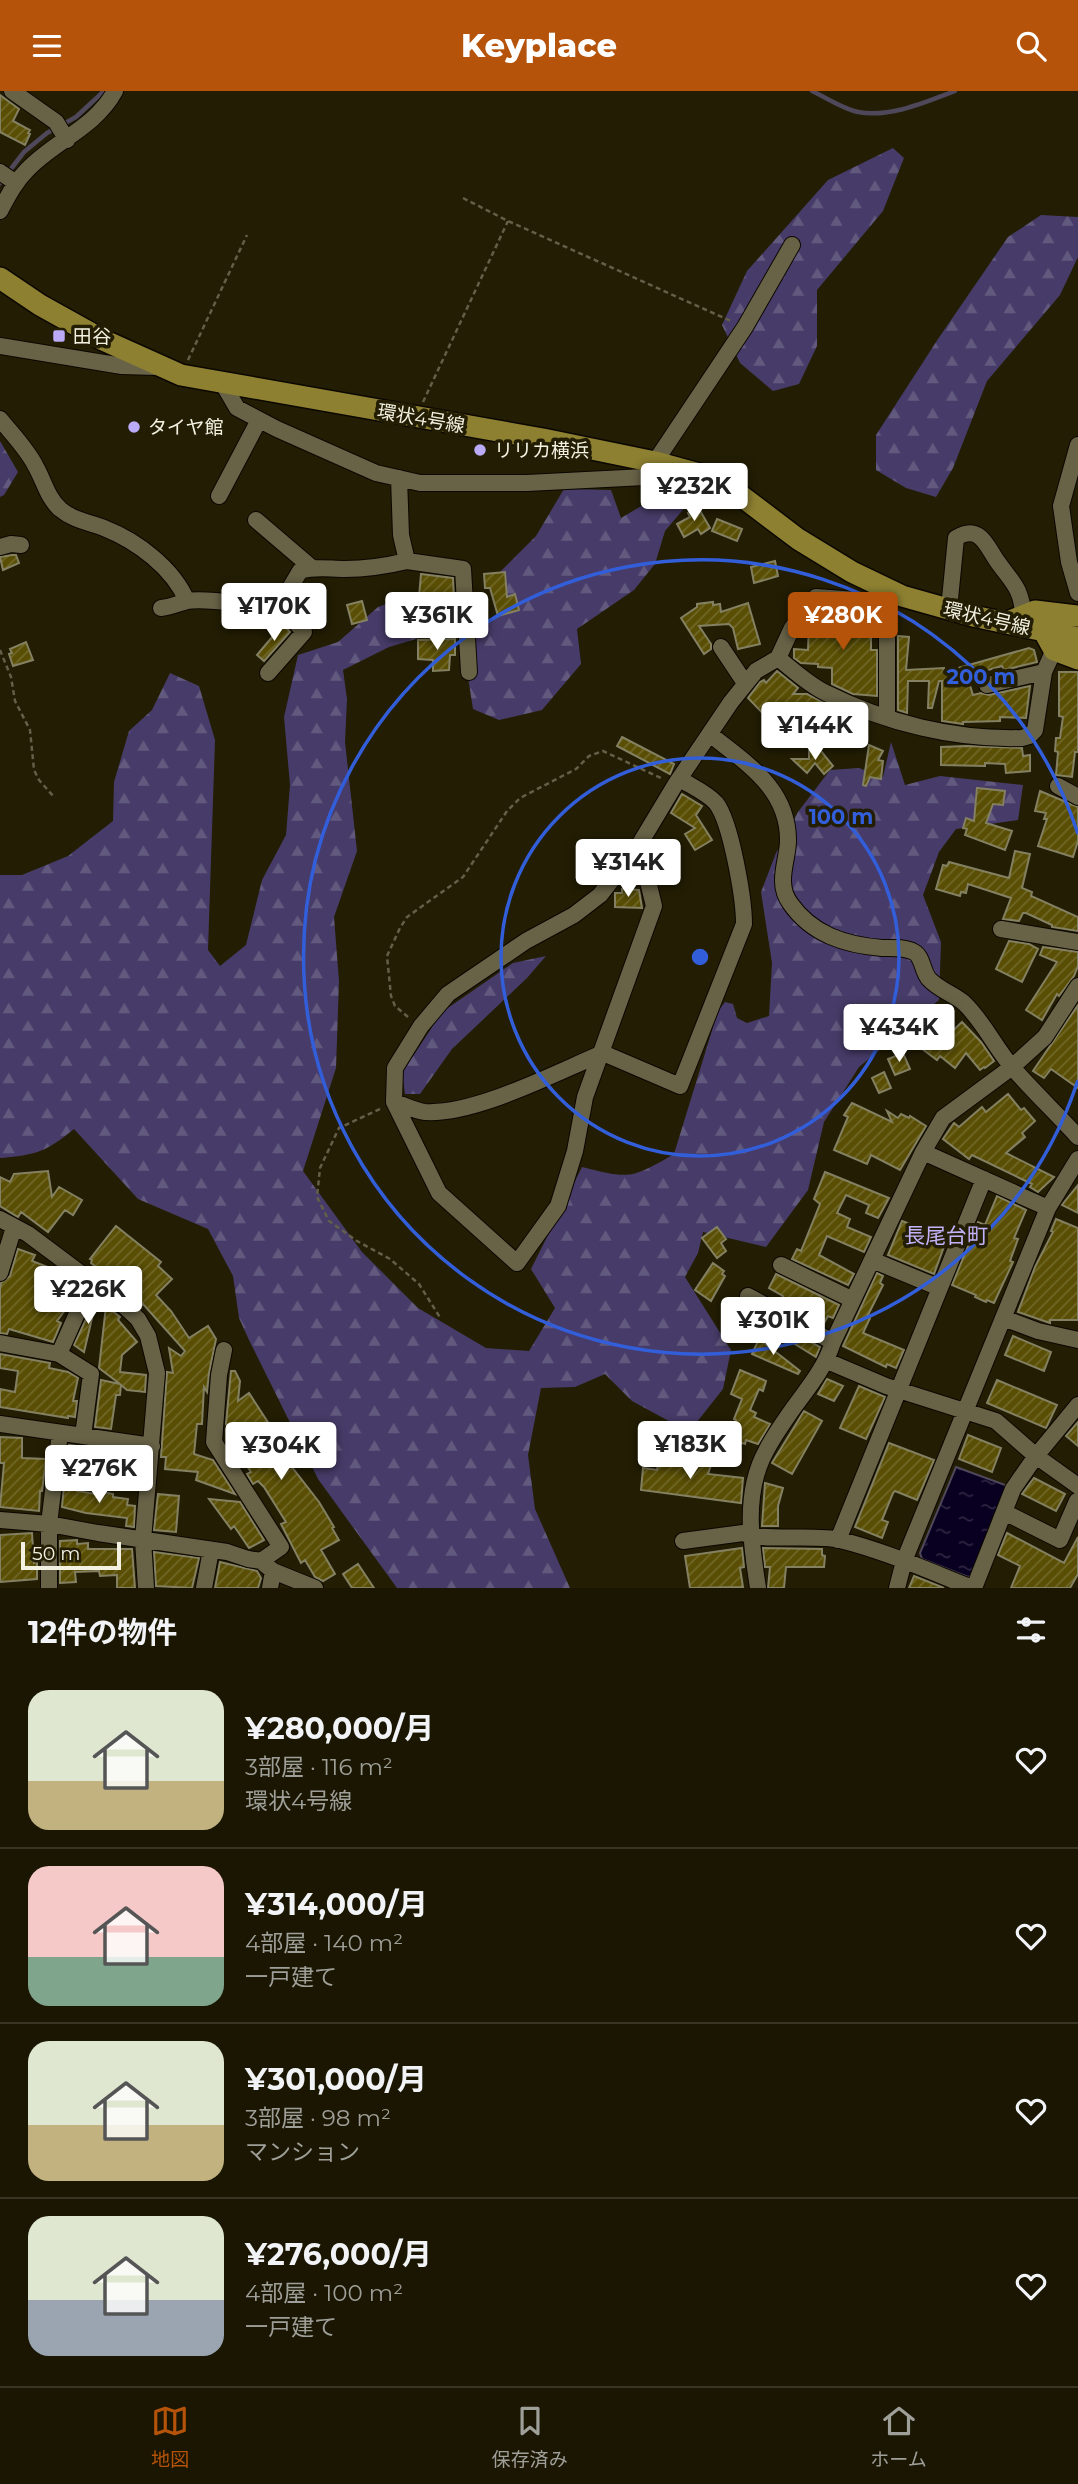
<!DOCTYPE html>
<html lang="ja">
<head>
<meta charset="utf-8">
<style>
  body { margin:0; font-family:Montserrat,"Noto Sans JP",sans-serif; background:#272311; color:#f1f3f6; height:100vh; display:flex; flex-direction:column; font-size:26px; white-space:nowrap }
  * { box-sizing:border-box; margin:0 }
  p { font-size:23px; color:#9f9f99 }
  .icon { flex:none; width:38px; height:38px; fill:none; stroke:currentColor; stroke-width:2; stroke-linecap:round; stroke-linejoin:round }
  .map { position:relative; height:1497px; overflow:hidden }
  .drawer { display:flex; flex-direction:column; background:#1a1602; flex:1 }
  .drawer>* { flex:none }
  .scale { position:absolute; left:21px; bottom:18px; width:100px; box-sizing:border-box; padding-left:7px; border:4px solid #f3f1e1; border-top:0; font-size:19px; line-height:24px; white-space:nowrap; color:#f3f1e1; -webkit-text-stroke:5px #221d03; paint-order:stroke }
  .price { position:absolute; translate:-50% -60px; padding:0 16px; border-radius:7px; background:#fff; color:#222; font-size:23px; line-height:46px; filter:drop-shadow(0 2px 4px #0008) }
  .price::after { content:''; position:absolute; left:50%; top:42px; width:21px; height:16px; margin-left:-10px; background:inherit; clip-path:polygon(0 0,100% 0,50% 100%) }
  .price.current { background:#b45309; color:#fff }
  ul { padding:0; list-style:none }
  li { display:flex; align-items:center; gap:21px; height:175px; padding:0 28px }
  li+li { border-top:2px solid #383524 }
  li span { display:grid; place-items:center; flex:none; width:196px; height:140px; border-radius:21px; color:#555 }
  li>.icon { margin-inline-start:auto }
  span .icon { width:84px; height:84px; fill:#fffc; stroke-width:1 }
  li b { font-size:30px }
  h2 { display:flex; justify-content:space-between; align-items:center; height:84px; padding:0 28px; font-size:30px }
  header { display:flex; justify-content:space-between; align-items:center; height:91px; padding:0 28px; background:#b45309; color:#fff; font-size:32px; font-weight:800 }
  .dock { display:flex; justify-content:space-around; align-items:center; height:98px; border-top:2px solid #383524; background:#1a1602; font-size:19px; color:#9f9f99 }
  .dock a { display:grid; justify-items:center; gap:4px }
  .dock .current { color:#b45309 }
  .map>svg:first-child { display:block }
  .forest { fill:url(#forest-firs) }
  .water { fill:url(#water-ripples); stroke:#4f485b; stroke-width:2 }
  .lines { fill:none; stroke-linecap:round; stroke-linejoin:round }
  .stream { stroke:#4f485b; stroke-width:4.5 }
  .building { fill:url(#building-hatch); stroke:#848062; stroke-width:2 }
  .minor-casing { stroke:#0c0700; stroke-width:18 }
  .major-casing { stroke:#0c0700; stroke-width:24 }
  .path { stroke:#635f48; stroke-width:2.5; stroke-dasharray:5 3.5; stroke-linecap:butt }
  .minor { stroke:#686347; stroke-width:16 }
  .major { stroke:#8d8031; stroke-width:21 }
  .ring { fill:none; stroke:#325ed9; stroke-width:3.5 }
  .poi-dot { fill:#bbaaf6; stroke:#221d03; stroke-width:2.5 }
  .labels { text-anchor:middle; stroke-width:7; stroke-linejoin:round; paint-order:stroke }
  .poi-label { font-size:19px; fill:#f3f1e1; stroke:#221d03; text-anchor:start }
  .street-label { font-size:19px; fill:#f3f1e1; stroke:#221d03 }
  .neighbourhood-label { font-size:21px; fill:#c2b2f9; stroke:#221d03 }
  .centre { fill:#325ed9; stroke:#221d03; stroke-width:3.5 }
  .ring-label { font-size:21px; text-anchor:middle; font-weight:bold; fill:#325ed9; stroke:#221d03; stroke-width:7; stroke-linejoin:round; paint-order:stroke }
</style>
</head>
<body>
<header><svg class="icon" aria-label="menu" viewBox="0 0 24 24"><path d="M4 6h16M4 12h16M4 18h16"/></svg>Keyplace<svg class="icon" aria-label="search" viewBox="0 0 24 24"><circle cx="10" cy="10" r="6"/><path d="M15 15l6 6"/></svg></header>
<div class="map">
<svg width="1078" height="1497" viewBox="0 0 1078 1497">
  <defs>
    <pattern id="forest-firs" width="22" height="20" patternUnits="userSpaceOnUse" patternTransform="scale(1.75)"><rect width="22" height="20" fill="#473c69"/><path d="M5 1l3.5 6h-7zM16 11l3.5 6h-7z" fill="#62597e"/></pattern>
    <pattern id="water-ripples" width="26" height="14" patternUnits="userSpaceOnUse" patternTransform="scale(1.75)"><rect width="26" height="14" fill="#090021"/><path d="M2 4q2-2 4 0t4 0M15 11q2-2 4 0t4 0" fill="none" stroke="#2d2641"/></pattern>
    <pattern id="building-hatch" width="6" height="6" patternUnits="userSpaceOnUse" patternTransform="scale(1.75)"><rect width="6" height="6" fill="#594e04"/><path d="M-1 1l2-2M0 6l6-6M5 7l2-2" fill="none" stroke="#716828"/></pattern>
  </defs>
  <rect width="100%" height="100%" fill="#221d03"/>
  <path class="forest" d="M893,57l11,10 -21,53 -66,79v56l-18,38 -26,7 -33,-28 -18,-38 25,-54 81,-91z
    M1041,124l37,2v40l-18,38 -73,86 -34,87 -17,29 -30,-9 -30,-18v-35l62,-96 70,-102z
    M0,350l18,31 -14,23 -4,2z
    M682,391l5,23 -22,26 -10,33 -21,26 -57,39 4,35 -39,46 -43,10 -26,-11 -13,-83 -71,21 -46,23 4,29 -2,43 12,109 -23,66 5,64 -3,87 -33,103 59,81 56,56 68,40 43,3 26,-43 -24,-39 51,-102c48,12 49,12 92,-13l44,-143 7,-9 8,2 4,14 10,5 22,-7 3,-53 -11,-71 15,-39 22,-41 32,-42 29,-2 24,9 8,-35 14,43 35,-9 83,9 -5,35 -62,9 -17,23 -16,43 18,47 -2,58 -80,67 -35,55 -16,68 -42,57 -63,-15 -5,21 -13,24 46,73 -8,39 -34,43 -57,-31 -27,-27 -30,13 -34,1 -13,67 7,54 35,79h-173l-79,-109 -69,-139 -10,-22 -6,-42 -25,-47 -70,-30 -64,-70c-28,23 -38,26 -74,29v-283h22l46,-19 45,-35 1,-39 15,-51 23,-21 18,-37 29,13 16,54 -7,210 12,16 26,-21 16,-65 24,-45 4,-50 -6,-68 14,-62 40,-13 40,-35 40,-15 46,8 18,24 28,-12 -10,-40 36,-36 28,-47 47,1 10,28z
    M546,865l-19,22 -75,71 -32,45h-15l-3,-21 40,-61 71,-49z"/>
  <path class="water" d="M956,1376l52,19 -37,90 -3,1 -46,-18 -2,-6z"/>
  <g class="lines">
    <path class="stream" d="M812,0c15,7 31,18 46,21 32,6 68,-10 97,-21
      M0,92l24,-31 23,-19 29,-16 28,-26"/>
  </g>
  <path class="building" d="M0,4l19,14 -6,12 17,9 -2,3 2,1 -5,11 -25,-13z
    M698,416l12,21 -9,6 -3,-5 -14,8 -7,-13 13,-7 -2,-4z
    M717,428l25,10 -5,12 -25,-10z
    M12,464h4l3,8 -16,7 -3,-13z
    M775,470l3,15 -24,7 -3,-16z
    M505,481l2,25 8,-3 4,16 -21,6 -8,-28h-5l-1,-14z
    M421,483l32,4 1,22 -35,-3z
    M362,510l5,19 -15,4 -5,-19z
    M713,511v3l7,-1 1,8 27,-9 12,41 -22,5 -5,-21 -4,-4 -30,2 12,18v5l-7,5 -23,-36 16,-11v-3z
    M821,517l11,1 -1,10h35v6h5v25h6v46l-24,-2 -21,-10v-16l-14,-1v-3l-17,-1 -7,-5v-9l14,1 1,-26h3v-5h3z
    M283,533l7,8 -26,29 -7,-6z
    M898,545l11,1 -3,33 38,-2v4l85,-24 5,2 3,12 -33,8 -2,-4 -35,10 6,19 8,-2 8,2 41,-9 -4,32 -26,-1v4l-37,1v2l-21,-3v-40h-3l-7,27h-4l1,-27h-21l-1,32 -9,-3z
    M455,548v16h-5l-1,15 -16,1v-11l-15,-1v-19z
    M26,551l7,18 -20,6 -4,-12 3,-1 -2,-4z
    M777,580l21,17 -5,6h14l37,19 -1,4 -3,-1 -2,7 -5,-2 -1,2 -21,-6h-27l-9,9 -27,-28 12,-16 4,-2 2,3z
    M1059,581h19v80h-3l-3,25 -16,-2 2,-23 -3,-1 1,-13h4l3,-21 -4,-1z
    M622,646l52,27 -4,10 -53,-28z
    M869,654l14,6 -5,9 5,1 -2,18 -11,-2 -4,9 -3,-1z
    M966,655l56,2 1,8 7,-1v16l-24,2 -1,-9 -20,-1v3l-44,-1v-18z
    M809,660h12l12,15 -9,8 -9,-11 -8,10 -15,-14h17z
    M977,697l28,3 -2,14 -10,-1 -7,19 26,8 -7,19 -40,-15 2,-6 -4,-1 3,-10 8,3z
    M1040,700l38,16v34l-5,16 -35,-11 9,-27h-3l2,-6 -11,-2z
    M682,703l20,12 -6,9 16,25 -17,10 -10,-16 10,-6 -24,-15z
    M1015,760l15,3 -8,34 10,4 -1,4 47,21v14l-26,-4v-2l-26,-12h-3l-4,8 -16,-2 8,-21 -43,-14 -2,9 -5,-1 -1,4 -24,-7 7,-24 4,1 2,-4 60,16z
    M622,798l17,1 3,18 -27,-1v-14h7z
    M1009,850l20,3 9,5 -16,33 -26,-13z
    M1043,856l35,5v14l-4,10 -15,20 -2,-2 -15,26 -16,-10 31,-48 -17,-7z
    M1078,914v83l-27,-19 -7,9 -11,-7z
    M962,931l19,20 13,19 -9,7 -1,-1 -4,3 -14,-17 -11,15 -15,-12 -3,4 -24,-18 11,-15 18,14z
    M903,962l7,16 -15,6 -7,-16z
    M884,981l7,16 -12,5 -7,-15z
    M1008,1003l13,16 3,-2 11,13 -13,12 3,4 -19,16 48,24 -16,15 -8,-5 2,-3 -60,-29 -3,4 -26,-20 11,-16 5,4 23,-20 4,5z
    M852,1012l40,19 -5,-11 11,7 3,-4 8,4 1,-2 16,10 -26,44 -29,-15 -4,9 -33,-14 14,-33 -4,-2z
    M48,1080l4,26 7,-10 23,13 -9,15 -8,-5 -17,22 -27,-20 -3,5 -18,-11v-29l10,5 4,-8z
    M825,1081l64,26 -11,20 -12,-5 3,-8 -23,-10 -9,18 13,6 -3,8 24,10 -7,15 -37,-16 -8,19 35,19 -6,11 -56,-26 5,-10 4,2 19,-47 -6,-5z
    M1078,1094v28l-16,-8z
    M997,1105l29,14 -12,28 4,1 -8,22 3,1 -19,41 -7,-3 -1,2 -11,-5 1,-2 -24,-10 26,-63 7,3z
    M1056,1128l22,9v92h-28v3l-32,-11 17,-45 18,-35 -2,-1z
    M902,1130l27,10 17,10 -12,33 -46,-19z
    M116,1135l45,36 -3,4 14,13 -16,16 15,16 18,27 19,-12 8,13 -7,34 -2,19 -3,-5 -2,37h-5l-3,30 19,6 22,34 -39,-14 2,-8 -33,-3 1,-12h-5l6,-85 6,1 -4,-25 12,8 4,-5 -42,-47 -2,2 -8,-7 2,-2 -44,-34 1,-3 -2,-1z
    M717,1136l9,12 -5,4 5,8 -9,7 -15,-20z
    M18,1158l17,6 -3,6 16,6 -1,4 19,8 1,-2 11,8 -7,17 -14,19 4,2 -8,19 -44,-13 -2,5 -7,-1v-44l1,-6 9,-7z
    M713,1172l11,8 -2,3 3,2 -14,25 -16,-11z
    M877,1182l6,3 -3,7 3,2 -16,32 3,1 -7,15 41,17 -8,18 -9,-4 -1,3 -43,-21z
    M776,1183l63,31 -6,13 -5,-2 -5,9 -43,-24 3,-5 -14,-8z
    M96,1207l9,7 -5,6 -6,-1 -10,42 -10,-7z
    M106,1215l14,11 -2,3 19,22 -15,13 -2,17 26,3 -1,17 -18,-2 -6,-5 -1,10h-4l-5,34 -16,-2 6,-47 19,4 -21,-16z
    M781,1235l39,21 -4,10 -39,-24z
    M1013,1245l38,16 -7,19 -39,-16z
    M759,1248l41,32 -2,3 -46,-20z
    M0,1263l50,9 -1,5 19,4 10,6 -5,23h4l-2,16 -7,-1v2l-68,-11v-18l15,3 3,-21 -18,-3z
    M740,1279l26,11 -3,10 -4,-2 -9,21 6,3 -2,4 16,7 -12,20 -12,-4 -1,4 -15,-5 6,-19 -2,-1 8,-20 -11,-5z
    M231,1280h4l5,10 -2,20 11,-8 35,54 7,13 -3,2 31,40 15,25 -2,1 7,12 -18,10 14,24 -12,7 -8,-4 -10,-17 -4,3 -20,-39 5,-2 -22,-35 -6,-6 -5,3 -6,-10 4,-2 -13,-19 20,-13 -26,-2 -5,-8 2,-1 -3,-5z
    M827,1288l16,7 -9,15 -16,-7z
    M997,1289l60,25 -11,23 -59,-25z
    M859,1295l26,11 -19,42 -26,-11z
    M804,1320l18,10 -30,53 -20,-11z
    M1078,1331v24l-12,-10z
    M968,1344l33,13 -9,24 -33,-13z
    M0,1346l22,1v20l24,1 -4,32h-2l-1,20 -39,-4 4,-44h-4z
    M889,1352l45,17 -17,40 -22,-9 -2,2 -11,27 6,2 -6,16 -27,-11z
    M69,1354l68,9 -2,18 -34,-5v5l-34,-6z
    M661,1359l14,3 -2,8 38,4 -3,9 35,4 -2,25 -100,-13 2,-22 14,2z
    M1034,1387l31,16 -9,17 -34,-17z
    M765,1392l18,5 -5,18v20h-16z
    M64,1395l13,3v2l25,4v-3l11,2v3l15,2 -1,6 8,1 -1,21 -8,-1 1,-8 -41,-5 -24,-6z
    M158,1403l21,2 -3,36 -22,-2z
    M209,1408l31,3 24,38 -15,8 -15,-22 -3,3z
    M32,1442l2,30 3,-1v17l-37,3v-47z
    M1007,1442l57,30 14,-26v37l-8,14h-59l9,-22 -22,-11z
    M77,1449v4l11,-1v6h44l3,39h-18v-13l-17,1 -1,-5 -24,1 1,10 -16,1v-42z
    M742,1457l2,19 -4,1 3,19 -53,1 -5,-32z
    M763,1457l59,1v6l3,1 -1,11h-38l-2,21h-16l2,-21h-5z
    M154,1461l45,6 -7,30 -36,-2z
    M220,1471l37,9 4,7 -3,10h-43z
    M358,1473l16,24h-22l-9,-14z
    M914,1485l30,12h-35z"/>
  <g class="lines">
    <g class="minor-casing">
      <path id="minor" d="M12,0l44,31 11,18
        M0,81l16,11
        M0,120c8,-15 15,-29 27,-41 27,-29 68,-42 88,-79
        M0,255l122,20 34,1
        M223,293l14,24 40,21 99,44 44,10h107l118,-6 100,-150 47,-82
        M0,328c12,15 28,31 36,48 8,14 11,30 24,42 13,11 28,13 44,19 33,13 69,40 83,73
        M1078,354l-17,61 8,56 9,31
        M219,405l40,-76
        M256,429l55,47
        M0,456l11,-3 10,1
        M407,470l56,8 6,103
        M161,517c10,-1 16,-4 26,-7 15,-3 90,5 102,14 6,5 10,12 15,17l-36,41
        M949,518l7,-71c24,-15 31,9 41,23 14,20 25,27 26,54
        M284,522l6,-25 10,-17c15,-5 29,-2 45,-2 22,0 41,-3 62,-8l-6,-26 -2,-57
        M721,556l24,36
        M778,567c15,12 31,27 48,35 60,30 129,47 196,45l7,-2 6,-6 9,-58 10,-22
        M987,594l57,-13
        M711,644c36,29 78,54 77,107 -1,21 -12,41 2,61 22,32 56,42 92,45 10,0 23,-1 32,4 9,5 8,19 15,27 10,11 25,15 35,24 19,18 31,44 48,64 21,24 44,46 66,70
        M1058,695l20,11
        M639,754l15,61 -69,191 -10,54 -17,55 -41,57 -78,-70 -45,-91 1,-34 26,-42 27,-32 78,-53 48,-26 26,-20 39,-50 36,-60 56,-83 25,-31 22,-13 14,-30 24,-31 40,3 31,18v100
        M1001,838l77,13
        M394,1011c10,3 21,9 31,10 50,3 130,-39 178,-59l77,33 64,-162c0,-25 -13,-102 -28,-121 -9,-10 -25,-17 -36,-24
        M923,1061l125,56
        M0,1128l28,15 95,71 15,14 10,17 9,37 -14,167 3,48
        M872,1169l68,28
        M781,1174l72,35
        M0,1182l14,-46
        M748,1205l85,46
        M1003,1227l35,13 40,9
        M0,1252l59,11 32,20 -8,62
        M224,1259l-5,25 -5,67 67,105 -20,14
        M59,1263l32,-72
        M827,1270l59,25 110,35 40,35 42,30
        M0,1333l152,22
        M1004,1421l56,28 17,-39
        M0,1429l49,4 49,9 129,19 21,7 13,2 12,10 -3,17
        M838,1449l146,-361
        M683,1450l60,-8c17,9 73,1 97,7 45,11 89,31 132,48
        M273,1480l42,17
        M49,1497v-64l11,-91
        M204,1497l7,-38
        M758,1497c-7,-45 -15,-95 8,-137 7,-14 17,-28 26,-41 16,-22 33,-42 41,-68l90,-190 20,-34 69,-51 33,-30 33,-51
        M897,1497l7,-27 144,-353 30,-49
        M974,1497l39,-99 23,-33 42,-51"/>
    </g>
    <g class="major-casing">
      <path id="major" d="M0,187l40,27 63,35 78,35 362,64 112,23 44,12 37,18 62,47 54,33 50,24 71,20 105,22
        M1005,532l30,-12 43,5
        M1043,539l11,20 24,9"/>
    </g>
    <path class="path" d="M463,107l45,23 225,101
      M188,269l59,-125
      M423,311l85,-181
      M0,559l11,27 4,24 15,29 4,40 5,10 15,17
      M408,926l-13,-11 -4,-10 -4,-40 13,-28 7,-11 56,-40 44,-66 13,-13 56,-29 13,-13 14,-5 60,28
      M380,1018l-41,19 -19,40 -3,29 12,24 28,20 33,18 29,25 22,35"/>
    <use href="#minor" class="minor"/>
    <use href="#major" class="major"/>
  </g>
  <g class="ring">
    <circle cx="700" cy="866" r="199"/>
    <path d="M1078 989A397 397 0 1 1 1078 743"/>
  </g>
  <g class="poi-dot">
    <rect x="52" y="238" width="14" height="14" rx="3.5"/>
    <circle cx="134" cy="336" r="7"/>
    <circle cx="480" cy="359" r="7"/>
  </g>
  <g class="labels">
    <g class="poi-label">
      <text x="73" y="252">田谷</text>
      <text x="148" y="343">タイヤ館</text>
      <text x="494" y="366">リリカ横浜</text>
    </g>
    <g class="street-label">
      <text transform="translate(421 327) rotate(10)" y="7">環状4号線</text>
      <text transform="translate(987 527) rotate(13)" y="7">環状4号線</text>
    </g>
    <g class="neighbourhood-label">
      <text x="946" y="1152">長尾台町</text>
    </g>
  </g>
  <circle cx="700" cy="866" r="10" class="centre"/>
  <g class="ring-label">
    <text x="981" y="593">200 m</text>
    <text x="841" y="733">100 m</text>
  </g>
</svg>
<div class="scale">50 m</div>
<b class="price" style="left:694px;top:432px">¥232K</b>
<b class="price" style="left:274px;top:552px">¥170K</b>
<b class="price" style="left:437px;top:561px">¥361K</b>
<b class="price current" style="left:843px;top:561px">¥280K</b>
<b class="price" style="left:815px;top:671px">¥144K</b>
<b class="price" style="left:628px;top:808px">¥314K</b>
<b class="price" style="left:899px;top:973px">¥434K</b>
<b class="price" style="left:88px;top:1235px">¥226K</b>
<b class="price" style="left:773px;top:1266px">¥301K</b>
<b class="price" style="left:690px;top:1390px">¥183K</b>
<b class="price" style="left:281px;top:1391px">¥304K</b>
<b class="price" style="left:99px;top:1414px">¥276K</b>
</div>
<section class="drawer">
<h2>12件の物件<svg class="icon" aria-label="filters" viewBox="0 0 24 24"><path d="M4 7h16M4 17h16"/><circle cx="9" cy="7" r="2"/><circle cx="15" cy="17" r="2"/></svg></h2>
<ul>
<li><span style="background:linear-gradient(#dfe7d0 65%,#c2b280 0)"><svg class="icon" aria-label="home" viewBox="0 0 24 24"><path d="M3 11l9-7 9 7M6 9v11h12V9"/></svg></span><div><b>¥280,000/月</b><p>3部屋 · 116 m²</p><p>環状4号線</p></div><svg class="icon" aria-label="heart" viewBox="0 0 24 24"><path d="M12 20l-8-8c-3-5 5-10 8-4 3-6 11-1 8 4z"/></svg></li>
<li><span style="background:linear-gradient(#f6c9c9 65%,#7fa58c 0)"><svg class="icon" aria-label="home" viewBox="0 0 24 24"><path d="M3 11l9-7 9 7M6 9v11h12V9"/></svg></span><div><b>¥314,000/月</b><p>4部屋 · 140 m²</p><p>一戸建て</p></div><svg class="icon" aria-label="heart" viewBox="0 0 24 24"><path d="M12 20l-8-8c-3-5 5-10 8-4 3-6 11-1 8 4z"/></svg></li>
<li><span style="background:linear-gradient(#dfe7d0 60%,#c2b280 0)"><svg class="icon" aria-label="home" viewBox="0 0 24 24"><path d="M3 11l9-7 9 7M6 9v11h12V9"/></svg></span><div><b>¥301,000/月</b><p>3部屋 · 98 m²</p><p>マンション</p></div><svg class="icon" aria-label="heart" viewBox="0 0 24 24"><path d="M12 20l-8-8c-3-5 5-10 8-4 3-6 11-1 8 4z"/></svg></li>
<li><span style="background:linear-gradient(#dfe7d0 60%,#9aa5b1 0)"><svg class="icon" aria-label="home" viewBox="0 0 24 24"><path d="M3 11l9-7 9 7M6 9v11h12V9"/></svg></span><div><b>¥276,000/月</b><p>4部屋 · 100 m²</p><p>一戸建て</p></div><svg class="icon" aria-label="heart" viewBox="0 0 24 24"><path d="M12 20l-8-8c-3-5 5-10 8-4 3-6 11-1 8 4z"/></svg></li>
</ul>
</section>
<nav class="dock">
<a class="current"><svg class="icon" aria-label="map" viewBox="0 0 24 24"><path d="M3 6l6-2 6 2 6-2v14l-6 2-6-2-6 2zM9 4v14M15 6v14"/></svg>地図</a>
<a><svg class="icon" aria-label="saved" viewBox="0 0 24 24"><path d="M7 4h10v16l-5-4-5 4z"/></svg>保存済み</a>
<a><svg class="icon" aria-label="home" viewBox="0 0 24 24"><path d="M3 11l9-7 9 7M6 9v11h12V9"/></svg>ホーム</a>
</nav>
</body>
</html>
